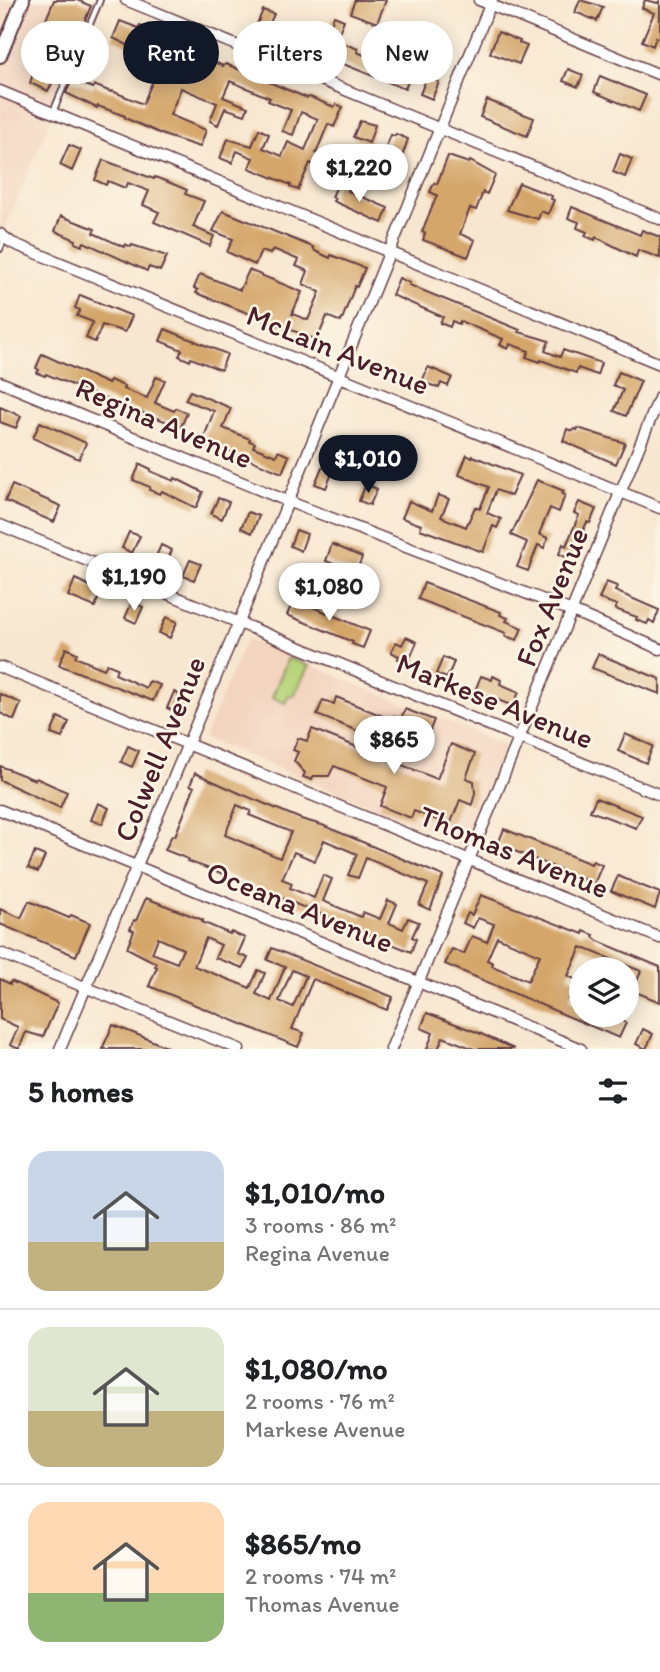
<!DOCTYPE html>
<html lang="en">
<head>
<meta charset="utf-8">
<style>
  body { margin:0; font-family:Itim,sans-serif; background:#f6f6f6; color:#202124; height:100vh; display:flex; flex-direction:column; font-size:26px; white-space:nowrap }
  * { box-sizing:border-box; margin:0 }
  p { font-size:23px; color:#757577 }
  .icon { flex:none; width:38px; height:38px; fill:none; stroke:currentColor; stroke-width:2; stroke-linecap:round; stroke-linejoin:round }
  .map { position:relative; height:1049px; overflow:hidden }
  .sheet { display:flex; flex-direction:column; background:#fff; flex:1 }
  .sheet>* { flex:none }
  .hud { position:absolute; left:21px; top:21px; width:620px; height:63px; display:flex; gap:14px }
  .controls { position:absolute; left:569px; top:957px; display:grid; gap:14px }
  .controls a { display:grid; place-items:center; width:70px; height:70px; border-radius:50%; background:#fff; box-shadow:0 4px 18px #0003; font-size:35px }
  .price { position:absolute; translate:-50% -60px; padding:0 16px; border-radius:24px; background:#fff; color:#222; font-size:23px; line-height:46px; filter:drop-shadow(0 2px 4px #0008) }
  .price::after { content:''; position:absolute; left:50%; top:42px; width:21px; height:16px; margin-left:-10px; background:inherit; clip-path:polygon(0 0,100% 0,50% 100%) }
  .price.active { background:#111827; color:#fff }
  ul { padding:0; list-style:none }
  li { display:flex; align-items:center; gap:21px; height:175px; padding:0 28px }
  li+li { border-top:2px solid #e0e0e0 }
  li span { display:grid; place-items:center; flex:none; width:196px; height:140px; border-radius:21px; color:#555 }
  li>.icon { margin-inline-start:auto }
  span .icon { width:84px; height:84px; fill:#fffc; stroke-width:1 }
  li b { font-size:30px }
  h2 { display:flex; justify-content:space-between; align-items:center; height:84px; padding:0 28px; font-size:30px }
  .tag { padding:0 24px; border-radius:32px; background:#fff; box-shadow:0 4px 18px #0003; font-size:24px; line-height:63px }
  .tag.active { background:#111827; color:#fff }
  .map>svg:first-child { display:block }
  .built { fill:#f3d4bf }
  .green { fill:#b8d57c; stroke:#817a54; stroke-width:2 }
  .building { fill:#d4a669; fill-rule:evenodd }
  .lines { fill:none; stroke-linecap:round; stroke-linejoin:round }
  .service-casing { stroke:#643d44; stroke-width:8 }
  .minor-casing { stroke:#643d44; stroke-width:13 }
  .tertiary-casing { stroke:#643d44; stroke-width:16 }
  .service { stroke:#fff; stroke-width:4.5 }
  .minor { stroke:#fff; stroke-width:10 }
  .tertiary { stroke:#fff; stroke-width:12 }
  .labels { text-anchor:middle; stroke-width:5; stroke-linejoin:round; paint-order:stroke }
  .street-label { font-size:30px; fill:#4a1f2b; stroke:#fcf5e5 }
</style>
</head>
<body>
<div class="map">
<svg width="660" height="1049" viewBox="0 0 660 1049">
  <rect width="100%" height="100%" fill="#fcf5e5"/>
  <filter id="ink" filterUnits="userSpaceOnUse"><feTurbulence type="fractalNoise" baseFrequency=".0143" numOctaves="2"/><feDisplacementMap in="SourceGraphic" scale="14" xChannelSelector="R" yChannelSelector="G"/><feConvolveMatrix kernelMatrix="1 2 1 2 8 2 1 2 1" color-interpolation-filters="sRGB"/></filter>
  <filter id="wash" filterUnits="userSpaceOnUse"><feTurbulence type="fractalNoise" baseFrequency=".00686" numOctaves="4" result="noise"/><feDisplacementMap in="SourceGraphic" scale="28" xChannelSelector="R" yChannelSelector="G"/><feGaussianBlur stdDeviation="1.57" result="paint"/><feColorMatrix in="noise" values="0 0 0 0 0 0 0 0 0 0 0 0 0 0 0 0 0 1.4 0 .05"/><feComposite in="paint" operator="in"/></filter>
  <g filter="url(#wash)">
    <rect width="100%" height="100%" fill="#f8e7d0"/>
    <path class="built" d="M0,0h100l-100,242z
      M246,639l260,106 -42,99 -260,-106z"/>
    <path class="green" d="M288,658l21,8 -16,30 -4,-1 -4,8 -13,-6z"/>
    <g id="blocks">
      <path class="building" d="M54,0h23l14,6 -17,42 -5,-2 -9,23 4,2 -4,9 -5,-2 -7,13 -18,-8 4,-13 -6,-3 4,-9 6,2 9,-24 -7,-2z
        M355,0h31l-9,23 -27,-10z
        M580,0l23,7 -6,14 -22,-9z
        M645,0l13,3 2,-3v39l-4,-2 -3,9 -11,-5 12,-28 -12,-5z
        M263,10l11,4 -7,15 -10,-5z
        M334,16l10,4 -8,20 22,9 -1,3 18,8 2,-5 6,3 16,-36 23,10 -3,9 -16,-6 -11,29 20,8 -7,17 -64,-26 -15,-4 -2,3 -12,-4 9,-21 4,2z
        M120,21l18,7 2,-3 11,4 -1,3 52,22 -1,2 22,10 3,-2 81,34 3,-1 24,10 2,-3 7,3 -9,20 -6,-3 -12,29 2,1 -4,11 -4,-2 -12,27 -8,-3 1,-2 -42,-17 4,-10 -16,-7 -5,12 -12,-5 8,-19 24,7 7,-17 10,5 -6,14 19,8 6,-14 17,8 13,-31 -17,-7 -8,23 -11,-4 9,-21 -23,-9 2,-3 -40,-17 -7,16 25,10 -3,8 -20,-7 -7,17 -8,-4 7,-18 -36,-15 -11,27 36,15 -6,17 -34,-11 -41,-18v-2l-27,-10 -1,2 -31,-15 6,-13 21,8 1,-3 17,7 1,-1 31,13 11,-26 -18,-8 8,-17 -31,-15z
        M291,24l12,5 -8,20 -12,-5z
        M498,32l22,9 -1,2 8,3 -8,18 -29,-11z
        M416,51l27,10 -8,19 4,2 -7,17 -12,-5 11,-27 -19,-7z
        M568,69l15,6 -5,12 -15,-6z
        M600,76l46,19 -7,16 -45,-19z
        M487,100l47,18 -7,18 -47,-19z
        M360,121l15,4 -6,18 -16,-6z
        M396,134l12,5 -6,18 -17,-7 6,-15 4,1z
        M69,145l12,5 -9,21 -12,-6z
        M620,154l12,5 -7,18 -12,-5z
        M448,156l21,7 1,-2 25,14 -8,19 -4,-2 -7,18 -6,-2 -10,26 15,6 -7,17 -45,-17 2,-7 -3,-1 15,-37 -7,-3 4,-9 3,1z
        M103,160l51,19 1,-2 18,7 14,6 -2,4 19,7 -11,26 21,9 -4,10 -56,-24 5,-10 -16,-7 6,-14 -21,-8 -3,5 -17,-7 -2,4 -11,-5z
        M338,183l11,5 -1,3 40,17 -6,15 -49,-22 2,-3 -3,-1z
        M519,183l33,13 -1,3 3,1 -6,14 -7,-3 -3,8 -31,-9z
        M572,207l68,28 2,-5 18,7v21l-22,-8 -2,7 -40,-20 -1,3 -10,-4 2,-4 -10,-4 2,-6 -11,-4z
        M223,211l90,36 2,4 15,7 1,-3 34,13 -8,19 -2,-1 -14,36 -14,-6 -10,24 -121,-47 2,-3 -4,-2 6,-14 40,16 9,-20 53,22 -10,22 16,6 12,-28 -17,-8 5,-13 -12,-5 3,-6 -26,-11 -3,5 -9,-3 -6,14 -28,-13 6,-13 -20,-8z
        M61,216l34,13 -2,4 31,14 1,-3 6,3 1,-2 35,11 -7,15 -11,-4 -2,4 -63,-29 -2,4 -7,-3 1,-3 -21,-9z
        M399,278l11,5 -1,2 111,45 -1,2 30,9 -4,10 15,6 3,-7 38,13 -4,12 -19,-7 -2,5 -35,-13 -1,2 -14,-5 3,-6 -19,-7 -2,5 -8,-4 3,-6 -43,-18 -1,3 -7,-3 -2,6 -10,-4 3,-6 -51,-22z
        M80,295l52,21 -7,16 -23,-7 -7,17 -9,-4 7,-16 -16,-6 3,-6 -5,-2z
        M165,329l62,25 -6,16 -30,-12 -1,3 -11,-5 3,-6 -22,-9z
        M42,354l66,30 2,-4 14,6 -1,3 24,9 9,-21 9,3 -10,23 19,8 2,-3 11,5 -6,14 -73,-27 -62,-26 -1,2 -8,-3 2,-3 -3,-2z
        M428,367l24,10 -4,9 -7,-3 -2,5 -17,-6z
        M619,372l22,9 -15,35 -12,-5 9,-21 -10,-5z
        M190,391l41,17 -8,20 27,11 -1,2 6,2 -2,4 23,9 2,-5 11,5 -7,17 -79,-33 11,-29 -29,-11z
        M0,407l21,9 -5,12 -16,-6z
        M40,422l46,21 -7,16 -46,-21z
        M578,428l47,15 -9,21 -53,-23 4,-12 6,2 1,-2 3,1z
        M467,455l5,3 1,-2 47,19 -9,21 -15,-6 -9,23 14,6 -4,9 -4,-2 -10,26 -63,-23 1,-4 -19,-7 7,-17 23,10 6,-16 11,4 -8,18 25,10 9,-20 5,2 9,-22 -30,-12z
        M140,464l11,5 -1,2 24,10 1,-3 28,14 -7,16 -34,-17 -2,3 -11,-4 1,-3 -17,-7z
        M322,467l11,4 -7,17 -11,-4z
        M537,480l27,11 -2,3 3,1 -6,17 -9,-4 -11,26 9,4 -4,10 -6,-3 -10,26 -11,-4 10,-25 -16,-7z
        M366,484l11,5 -7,16 -11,-4z
        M12,485l49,21 -7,16 -49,-21z
        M218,498l11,4 -7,17 -11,-5z
        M579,502l17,7 -6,14 -3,-1 -17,37 -11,-5 4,-10 3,2 13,-31 -5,-2z
        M248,512l11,4 -7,17 -11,-5z
        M296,530l11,4 -6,17 -11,-5z
        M129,532l11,4 -8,17 -10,-5z
        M332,544l30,13 -6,16 -30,-12z
        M161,545l11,5 -7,16 -11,-5z
        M190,560l11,4 -7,16 -11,-4z
        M75,579l26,12 -6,16 -27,-11z
        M606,582l11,4 -2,5 44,19 -5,13 -5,-3 -2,4 -11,-4 1,-3 -22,-8 2,-4 -18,-6z
        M424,583l77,29 -1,3 8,3 -2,3 16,7 -5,12 -12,-4 1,-3 -88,-34z
        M294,599l76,32 -7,17 -11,-4 1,-2 -66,-27z
        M132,602l11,5 -7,16 -11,-5z
        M166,617l11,5 -7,16 -11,-5z
        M406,637l11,5 -9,21 -10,-4 1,-3 -8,-4 5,-10 6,3z
        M66,648l11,5 -2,4 29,12 3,-5 10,4 -2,6 31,14 3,-7 11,4 -7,16 -94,-36z
        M598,654l62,25v15l-68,-26z
        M443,657l11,5 -7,16 -11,-4z
        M481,676l11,4 1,-4 8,4 -1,4 19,8 -6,14 -38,-15z
        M174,692l11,5 -7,16 -11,-5z
        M0,694l21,9 -7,17 -14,-7z
        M336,697l56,23 1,-4 8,3 4,-10 29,11 -13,32 -57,-22 -1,3 -46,-18 6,-15 11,4z
        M58,717l11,5 -7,16 -11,-4z
        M312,729l125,50 14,-35 24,10 -9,24 8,3 1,12 -3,12 -12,-5 -10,25 -36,-14 -3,7 -31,-12 7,-19 -53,-21 -5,10h-16l-1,4 -9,-3 2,-4 -11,-12 4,-9 -5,-2 5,-12 9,3z
        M625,734l28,12 -7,17 -28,-12z
        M128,746l11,5 -7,16 -11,-5z
        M0,766l35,14 1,-2 31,14 -7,16 -60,-28z
        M195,773l44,20 62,26 21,6 121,51 -13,34 -11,-5 9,-21 -62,-26 -8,20 -10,-3 9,-21 -33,-14 -9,21 -21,-9 -12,27 10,4 -2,5 24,10 9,-23 9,4 -9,22 38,16 2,-5 17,7 8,-19 9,4 -8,19 14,6 5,-11 11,4 -7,15 4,2 -5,13 -190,-79 -34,-12 1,-2 -23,-9 7,-15 3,1 11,-27 8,-22 -4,-2zM237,805l14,6 -2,4 42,17 -11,26 -55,-23z
        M596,798l46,18 -6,12 -46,-17z
        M98,803l11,5 -7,16 -11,-4z
        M504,829l87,35 2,-3 9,4 -8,19 -96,-40z
        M35,852l10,4 -7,16 -10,-4z
        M618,876l42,17 -5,16 -44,-18z
        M481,895l102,39 1,-3 10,4 -1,2 5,4 62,26v35l-27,-11 8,-20 -60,-24 -13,29 9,4 -8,19 12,5v11h27l18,8 -7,15 -174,-74 7,-15 12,5 8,-18 15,6 7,-18 -16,-6 -5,10 -10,-5 5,-10 4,2zM497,937l43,18 -12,26 -36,-15 1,-3 -6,-3z
        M146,898l57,22 -1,2 28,12 1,-2 14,6 -7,16 10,4 -5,10 -28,-10 6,-13 -15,-7 -12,28 56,22 8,-18 7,3 -9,21 15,7 14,-34 -18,-7 5,-12 121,49 -6,13 -74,-31 -21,50 12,4 -6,14 -149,-61 8,-19 -2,-1 1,-3 -29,-15 7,-17 -4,-2 4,-9 2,1zM158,938l25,11 -6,14 -25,-10zM292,970l14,6 -13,31 -14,-6z
        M29,901l40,17 2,-3 19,8 -14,33 -76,-32v-15l21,9z
        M0,979l10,5 1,-3 47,22 -15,34 -17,-5 -7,17 -9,-4 8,-18 -18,-8z
        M427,1013l52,20 35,16h-40l-31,-12 -5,12h-11l6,-16 -12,-5z
        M113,1025l30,12 28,12h-69z
        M643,1029l10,5 -7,15 -10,-5z"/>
    </g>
  </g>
  <g filter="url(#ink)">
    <use href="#blocks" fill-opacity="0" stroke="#643d44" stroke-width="2"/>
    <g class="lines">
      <g class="service-casing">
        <path id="service" d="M53,112l47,-112
          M0,249l5,-11"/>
      </g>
      <g class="minor-casing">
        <path id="minor" d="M126,0l534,219
          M479,0l181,75
          M0,91l660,273
          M0,234l12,9 648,265
          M0,382l287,119 285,110 88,38
          M0,525l660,270
          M0,667l660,271
          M0,810l581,239
          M0,953l239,96
          M60,1049l179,-427 253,-622
          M391,1049l269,-653"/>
      </g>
      <g class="tertiary-casing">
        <path id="tertiary" d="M0,56l23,-56"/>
      </g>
      <use href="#service" class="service"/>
      <use href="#minor" class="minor"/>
      <use href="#tertiary" class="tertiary"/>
    </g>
  </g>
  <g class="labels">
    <g class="street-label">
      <text transform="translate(338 350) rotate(22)" y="10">McLain Avenue</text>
      <text transform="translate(164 423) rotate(23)" y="10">Regina Avenue</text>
      <text transform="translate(552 597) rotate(-68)" y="10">Fox Avenue</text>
      <text transform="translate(495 701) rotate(22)" y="10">Markese Avenue</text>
      <text transform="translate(160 749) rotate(-68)" y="10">Colwell Avenue</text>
      <text transform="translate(514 852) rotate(22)" y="10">Thomas Avenue</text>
      <text transform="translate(300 907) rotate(22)" y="10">Oceana Avenue</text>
    </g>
  </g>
</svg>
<div class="controls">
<a><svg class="icon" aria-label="layers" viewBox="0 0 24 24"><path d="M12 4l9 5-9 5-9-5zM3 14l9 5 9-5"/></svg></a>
</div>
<b class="price" style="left:359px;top:204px">$1,220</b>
<b class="price active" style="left:368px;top:495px">$1,010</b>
<b class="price" style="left:134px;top:613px">$1,190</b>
<b class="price" style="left:329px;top:623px">$1,080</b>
<b class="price" style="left:394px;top:776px">$865</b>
<div class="hud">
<a class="tag">Buy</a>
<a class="tag active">Rent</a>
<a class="tag">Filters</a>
<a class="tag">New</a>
</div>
</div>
<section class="sheet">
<h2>5 homes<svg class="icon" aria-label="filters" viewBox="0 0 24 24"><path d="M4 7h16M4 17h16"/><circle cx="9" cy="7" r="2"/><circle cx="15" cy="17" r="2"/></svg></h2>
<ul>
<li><span style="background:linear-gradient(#c9d6e8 65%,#c2b280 0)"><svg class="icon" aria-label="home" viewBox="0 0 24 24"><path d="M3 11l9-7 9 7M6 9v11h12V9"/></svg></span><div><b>$1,010/mo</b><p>3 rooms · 86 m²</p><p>Regina Avenue</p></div></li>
<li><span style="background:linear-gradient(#dfe7d0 60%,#c2b280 0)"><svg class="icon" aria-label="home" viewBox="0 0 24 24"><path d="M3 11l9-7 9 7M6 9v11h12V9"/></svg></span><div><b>$1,080/mo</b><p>2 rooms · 76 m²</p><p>Markese Avenue</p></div></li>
<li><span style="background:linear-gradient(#ffd9b3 65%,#8fb573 0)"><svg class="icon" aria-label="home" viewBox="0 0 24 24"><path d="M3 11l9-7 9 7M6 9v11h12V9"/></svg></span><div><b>$865/mo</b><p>2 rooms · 74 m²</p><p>Thomas Avenue</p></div></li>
</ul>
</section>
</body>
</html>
